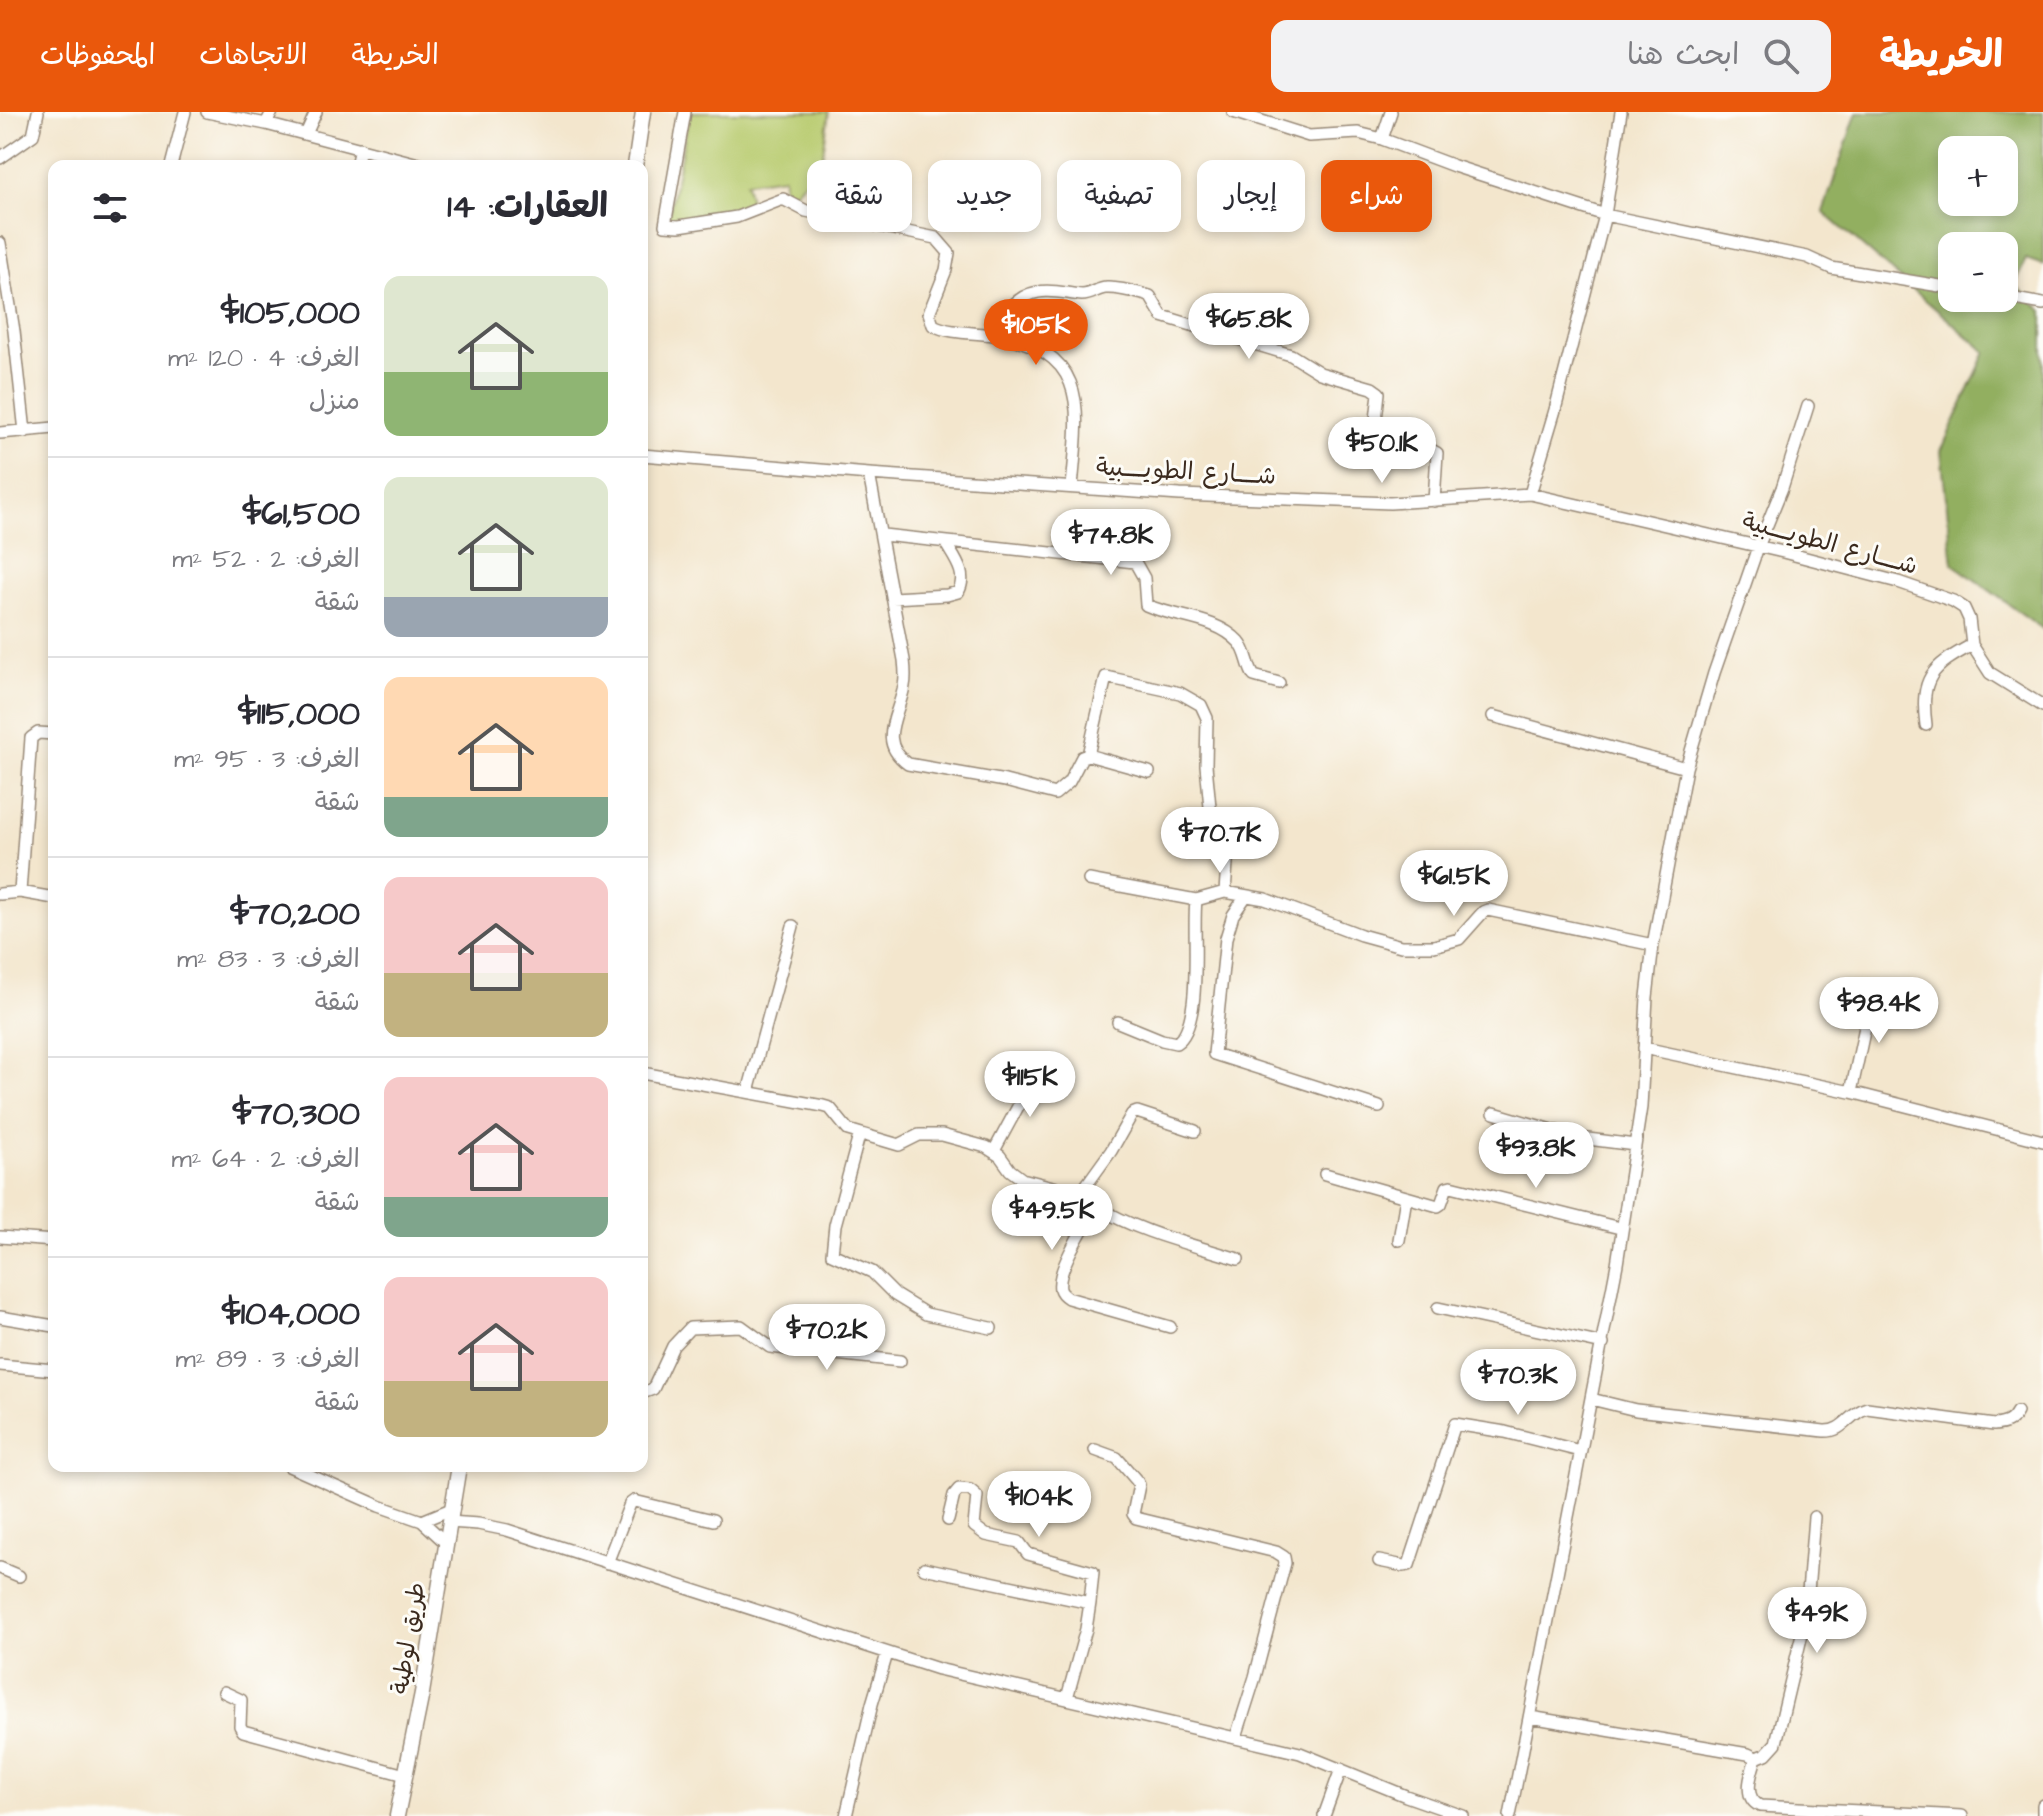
<!DOCTYPE html>
<html lang="ar">
<head>
<meta charset="utf-8">
<style>
  body { margin:0; font-family:"Architects Daughter","Playpen Sans Arabic",sans-serif; background:#f2f2f3; color:#2b2b33; direction:rtl; height:100vh; display:flex; flex-direction:column; font-size:30px; white-space:nowrap }
  * { box-sizing:border-box; margin:0 }
  p { font-size:26px; color:#7c7c81 }
  .icon { flex:none; width:44px; height:44px; fill:none; stroke:currentColor; stroke-width:2; stroke-linecap:round; stroke-linejoin:round }
  .map { position:relative; flex:1; overflow:hidden; direction:ltr }
  .sheet { position:absolute; left:48px; top:48px; width:600px; height:1312px; display:flex; flex-direction:column; background:#fff; border-radius:16px; box-shadow:0 4px 12px #0003; direction:rtl }
  .sheet>* { flex:none }
  .guide { position:absolute; left:672px; top:48px; width:760px; height:72px; direction:rtl; display:flex; gap:16px }
  .tools { position:absolute; left:1938px; top:24px; display:grid; gap:16px }
  .tools a { display:grid; place-items:center; width:80px; height:80px; border-radius:16px; background:#fff; box-shadow:0 4px 12px #0003; font-size:40px }
  .price { position:absolute; translate:-50% -68px; padding:0 18px; border-radius:28px; background:#fff; color:#222; font-size:26px; line-height:52px; filter:drop-shadow(0 2px 4px #0008) }
  .price::after { content:''; position:absolute; left:50%; top:48px; width:24px; height:18px; margin-left:-12px; background:inherit; clip-path:polygon(0 0,100% 0,50% 100%) }
  .price.selected { background:#ea580c; color:#fff }
  ul { padding:0; list-style:none }
  li { display:flex; align-items:center; gap:24px; height:200px; padding:0 40px }
  li+li { border-top:2px solid #e1e1e2 }
  li span { display:grid; place-items:center; flex:none; width:224px; height:160px; border-radius:16px; color:#555 }
  li>.icon { margin-inline-start:auto }
  span .icon { width:96px; height:96px; fill:#fffc; stroke-width:1 }
  li b { font-size:34px }
  h2 { display:flex; justify-content:space-between; align-items:center; height:96px; padding:0 40px; font-size:34px }
  .chip { padding:0 28px; border-radius:16px; background:#fff; box-shadow:0 4px 12px #0003; font-size:28px; line-height:72px }
  .chip.selected { background:#ea580c; color:#fff }
  header { display:flex; align-items:center; gap:48px; box-sizing:border-box; height:112px; padding:0 40px; background:#ea580c; color:#fff }
  header strong { font-size:38px }
  nav { display:flex; gap:44px; margin-inline-start:auto; font-size:28px }
  .search { width:560px; height:72px; background:#f2f2f3; display:flex; align-items:center; gap:20px; box-sizing:border-box; padding:0 28px; border-radius:16px; color:#7c7c81; font-size:30px }
  .map>svg:first-child { display:block }
  .green { fill:#b8cb6e; stroke:#7a7a46; stroke-width:2 }
  .forest { fill:#92af61; stroke:#666c40; stroke-width:2; fill-rule:evenodd }
  .lines { fill:none; stroke-linecap:round; stroke-linejoin:round }
  .minor-casing { stroke:#978876; stroke-width:14 }
  .major-casing { stroke:#978876; stroke-width:17 }
  .minor { stroke:#fff; stroke-width:11 }
  .major { stroke:#fff; stroke-width:14 }
  .labels { text-anchor:middle; stroke-width:6; stroke-linejoin:round; paint-order:stroke }
  .street-label { font-size:24px; fill:#3b2a1e; stroke:#fdfcf7 }
</style>
</head>
<body>
<header>
<strong>الخريطة</strong>
<div class="search"><svg class="icon" aria-label="search" viewBox="0 0 24 24"><circle cx="10" cy="10" r="6"/><path d="M15 15l6 6"/></svg>ابحث هنا</div>
<nav><a>الخريطة</a><a>الاتجاهات</a><a>المحفوظات</a></nav>
</header>
<div class="map">
<svg width="2043" height="1704" viewBox="0 0 2043 1704">
  <rect width="100%" height="100%" fill="#fdfcf7"/>
  <filter id="ink" filterUnits="userSpaceOnUse"><feTurbulence type="fractalNoise" baseFrequency=".0125" numOctaves="2"/><feDisplacementMap in="SourceGraphic" scale="16" xChannelSelector="R" yChannelSelector="G"/><feConvolveMatrix kernelMatrix="1 2 1 2 8 2 1 2 1" color-interpolation-filters="sRGB"/></filter>
  <filter id="wash" filterUnits="userSpaceOnUse"><feTurbulence type="fractalNoise" baseFrequency=".006" numOctaves="4" result="noise"/><feDisplacementMap in="SourceGraphic" scale="32" xChannelSelector="R" yChannelSelector="G"/><feGaussianBlur stdDeviation="1.8" result="paint"/><feColorMatrix in="noise" values="0 0 0 0 0 0 0 0 0 0 0 0 0 0 0 0 0 1.4 0 .05"/><feComposite in="paint" operator="in"/></filter>
  <g filter="url(#wash)">
    <rect width="100%" height="100%" fill="#f3e6cd"/>
    <path class="green" d="M690,0h139l-10,70 -14,-1 -12,13 -10,1 1,-18 -38,5 5,25 -32,10 -52,6z"/>
    <path class="forest" d="M1857,0h186v153l-17,-6 -12,25 29,27v318l-90,-65 -12,-113 45,-99 -163,-140zM1952,38h52v52h-52zM1952,134h52v52h-52z"/>
  </g>
  <g filter="url(#ink)">
    <g class="lines">
      <g class="minor-casing">
        <path id="minor" d="M207,0l59,12 160,42
          M685,0l-20,113 14,1 58,-9 46,-18 23,12 130,27 13,15 -3,17 -17,43 4,12c18,9 41,7 61,10 97,17 85,73 78,152
          M1233,0l76,24 49,-3 24,6 72,27 151,49 202,42 24,11 121,20
          M266,12l6,-12
          M306,22l10,-22
          M1382,27l9,-27
          M0,46l33,-23 5,-23
          M171,54l14,-54
          M356,54l4,-18
          M0,131l14,88 11,101
          M2004,185l39,7
          M1000,224c0,-21 16,-40 38,-44 14,-3 30,2 44,3 10,0 16,-7 24,-7 14,-1 32,5 44,8l12,20 129,39 29,18 52,15 7,5 -5,45 54,10 9,5 -3,48
          M0,321l54,-5
          M642,343l227,19 311,21 210,8 140,-9 253,58 115,30 55,19 11,7 5,11 3,26 18,28 53,33
          M869,362l35,186c1,9 2,17 0,26 -5,30 -28,55 4,78l97,17 50,13 14,-12 13,-25 6,-2 61,17
          M1530,382l25,-84 50,-195 16,-103
          M883,423l252,27 9,16 2,27c29,13 70,12 93,37 9,10 8,24 15,34l25,7
          M892,486l55,-3 11,-3c11,-18 -5,-35 -13,-50
          M1493,604l193,52
          M1926,613c-6,-47 5,-58 46,-80
          M1088,643l18,-78 74,16 21,12 6,13 -1,47 4,42 18,42 -3,43
          M1089,768l107,20 29,-8 40,7 96,36 40,11h33l25,-7 24,-27 5,-2 165,35
          M20,780l11,-154 7,-5 16,1
          M0,782l20,-2 34,6
          M1246,784l-13,19 -7,23 -12,116 165,53
          M1118,910l44,18 14,3c28,-17 16,-111 20,-143
          M1644,936l207,44 192,49
          M642,961l181,33 7,2 18,22 51,15 20,-10h23l44,12 14,9 10,14 12,9 58,15 31,-43 21,-37 5,-2 58,19
          M748,980l45,-166
          M1851,980l22,-102
          M1494,1001l86,25 55,7
          M859,1024l-24,89 -3,29 40,18 23,23 31,19 65,14
          M994,1039l34,-63 14,-5 25,3
          M1325,1062l113,32 3,-2 6,-17 4,-1 169,42
          M1080,1082l16,12c-9,17 -40,63 -36,83 1,4 5,7 8,9l102,29
          M1096,1094c43,27 95,38 142,53
          M0,1125l54,4
          M1399,1128l7,-42
          M1438,1196l165,36
          M0,1205l54,9
          M0,1253l54,5
          M642,1281l11,-4 20,-43 17,-18 51,-2 29,21 130,14
          M1591,1287l45,11 188,21c20,1 25,-18 43,-23l127,17c11,-1 18,-3 23,-13
          M1095,1338l22,8 20,23 2,4 -6,29 3,4 140,34 8,5 1,6 -30,114 -19,60
          M289,1354l90,40 43,15 24,22
          M948,1408l6,-25 5,-6 11,1 7,6 -3,30 12,9 33,7 9,12 65,18 -3,31
          M422,1409l29,-12
          M449,1410l29,2 29,6 431,139 362,84 106,43 57,20
          M1379,1449l25,5 5,-1 46,-141 50,8 75,19
          M607,1451l23,-59 4,-3 79,19
          M0,1456l19,8
          M924,1456l166,35 -4,26 -19,69
          M224,1580l17,8 -1,26 3,5 162,44
          M1530,1605l218,37 8,4c-5,16 -14,40 4,48l202,10
          M1756,1646l10,-4 10,-11 30,-126 8,-100
          M846,1704l26,-112 15,-50
          M1324,1704l17,-47
          M1510,1704l107,-552 24,-157 6,-110 6,-52 33,-177 28,-95 44,-126 24,-59 26,-82
          M2043,1704v-11"/>
      </g>
      <g class="major-casing">
        <path id="major" d="M635,54l8,-54
          M397,1704l25,-123 37,-227"/>
      </g>
      <use href="#minor" class="minor"/>
      <use href="#major" class="major"/>
    </g>
  </g>
  <g class="labels">
    <g class="street-label">
      <text transform="translate(1186 359) rotate(3)" y="8">شــــارع الطويــــبية</text>
      <text transform="translate(1830 431) rotate(15)" y="8">شــــارع الطويــــبية</text>
      <text transform="translate(408 1526) rotate(-81)" y="8">طريق لوطية</text>
    </g>
  </g>
</svg>
<div class="tools">
<a>+</a>
<a>−</a>
</div>
<b class="price" style="left:1249px;top:249px">$65.8K</b>
<b class="price selected" style="left:1036px;top:255px">$105K</b>
<b class="price" style="left:1382px;top:373px">$50.1K</b>
<b class="price" style="left:1111px;top:465px">$74.8K</b>
<b class="price" style="left:1220px;top:763px">$70.7K</b>
<b class="price" style="left:1454px;top:806px">$61.5K</b>
<b class="price" style="left:1879px;top:933px">$98.4K</b>
<b class="price" style="left:1030px;top:1007px">$115K</b>
<b class="price" style="left:1536px;top:1078px">$93.8K</b>
<b class="price" style="left:1052px;top:1140px">$49.5K</b>
<b class="price" style="left:827px;top:1260px">$70.2K</b>
<b class="price" style="left:1518px;top:1305px">$70.3K</b>
<b class="price" style="left:1039px;top:1427px">$104K</b>
<b class="price" style="left:1817px;top:1543px">$49K</b>
<div class="guide">
<a class="chip selected">شراء</a>
<a class="chip">إيجار</a>
<a class="chip">تصفية</a>
<a class="chip">جديد</a>
<a class="chip">شقة</a>
</div>
<section class="sheet">
<h2>العقارات: 14<svg class="icon" aria-label="filters" viewBox="0 0 24 24"><path d="M4 7h16M4 17h16"/><circle cx="9" cy="7" r="2"/><circle cx="15" cy="17" r="2"/></svg></h2>
<ul>
<li><span style="background:linear-gradient(#dfe7d0 60%,#8fb573 0)"><svg class="icon" aria-label="home" viewBox="0 0 24 24"><path d="M3 11l9-7 9 7M6 9v11h12V9"/></svg></span><div><b>$105,000</b><p>الغرف: 4 · 120 m²</p><p>منزل</p></div></li>
<li><span style="background:linear-gradient(#dfe7d0 75%,#9aa5b1 0)"><svg class="icon" aria-label="home" viewBox="0 0 24 24"><path d="M3 11l9-7 9 7M6 9v11h12V9"/></svg></span><div><b>$61,500</b><p>الغرف: 2 · 52 m²</p><p>شقة</p></div></li>
<li><span style="background:linear-gradient(#ffd9b3 75%,#7fa58c 0)"><svg class="icon" aria-label="home" viewBox="0 0 24 24"><path d="M3 11l9-7 9 7M6 9v11h12V9"/></svg></span><div><b>$115,000</b><p>الغرف: 3 · 95 m²</p><p>شقة</p></div></li>
<li><span style="background:linear-gradient(#f6c9c9 60%,#c2b280 0)"><svg class="icon" aria-label="home" viewBox="0 0 24 24"><path d="M3 11l9-7 9 7M6 9v11h12V9"/></svg></span><div><b>$70,200</b><p>الغرف: 3 · 83 m²</p><p>شقة</p></div></li>
<li><span style="background:linear-gradient(#f6c9c9 75%,#7fa58c 0)"><svg class="icon" aria-label="home" viewBox="0 0 24 24"><path d="M3 11l9-7 9 7M6 9v11h12V9"/></svg></span><div><b>$70,300</b><p>الغرف: 2 · 64 m²</p><p>شقة</p></div></li>
<li><span style="background:linear-gradient(#f6c9c9 65%,#c2b280 0)"><svg class="icon" aria-label="home" viewBox="0 0 24 24"><path d="M3 11l9-7 9 7M6 9v11h12V9"/></svg></span><div><b>$104,000</b><p>الغرف: 3 · 89 m²</p><p>شقة</p></div></li>
</ul>
</section>
</div>
</body>
</html>
